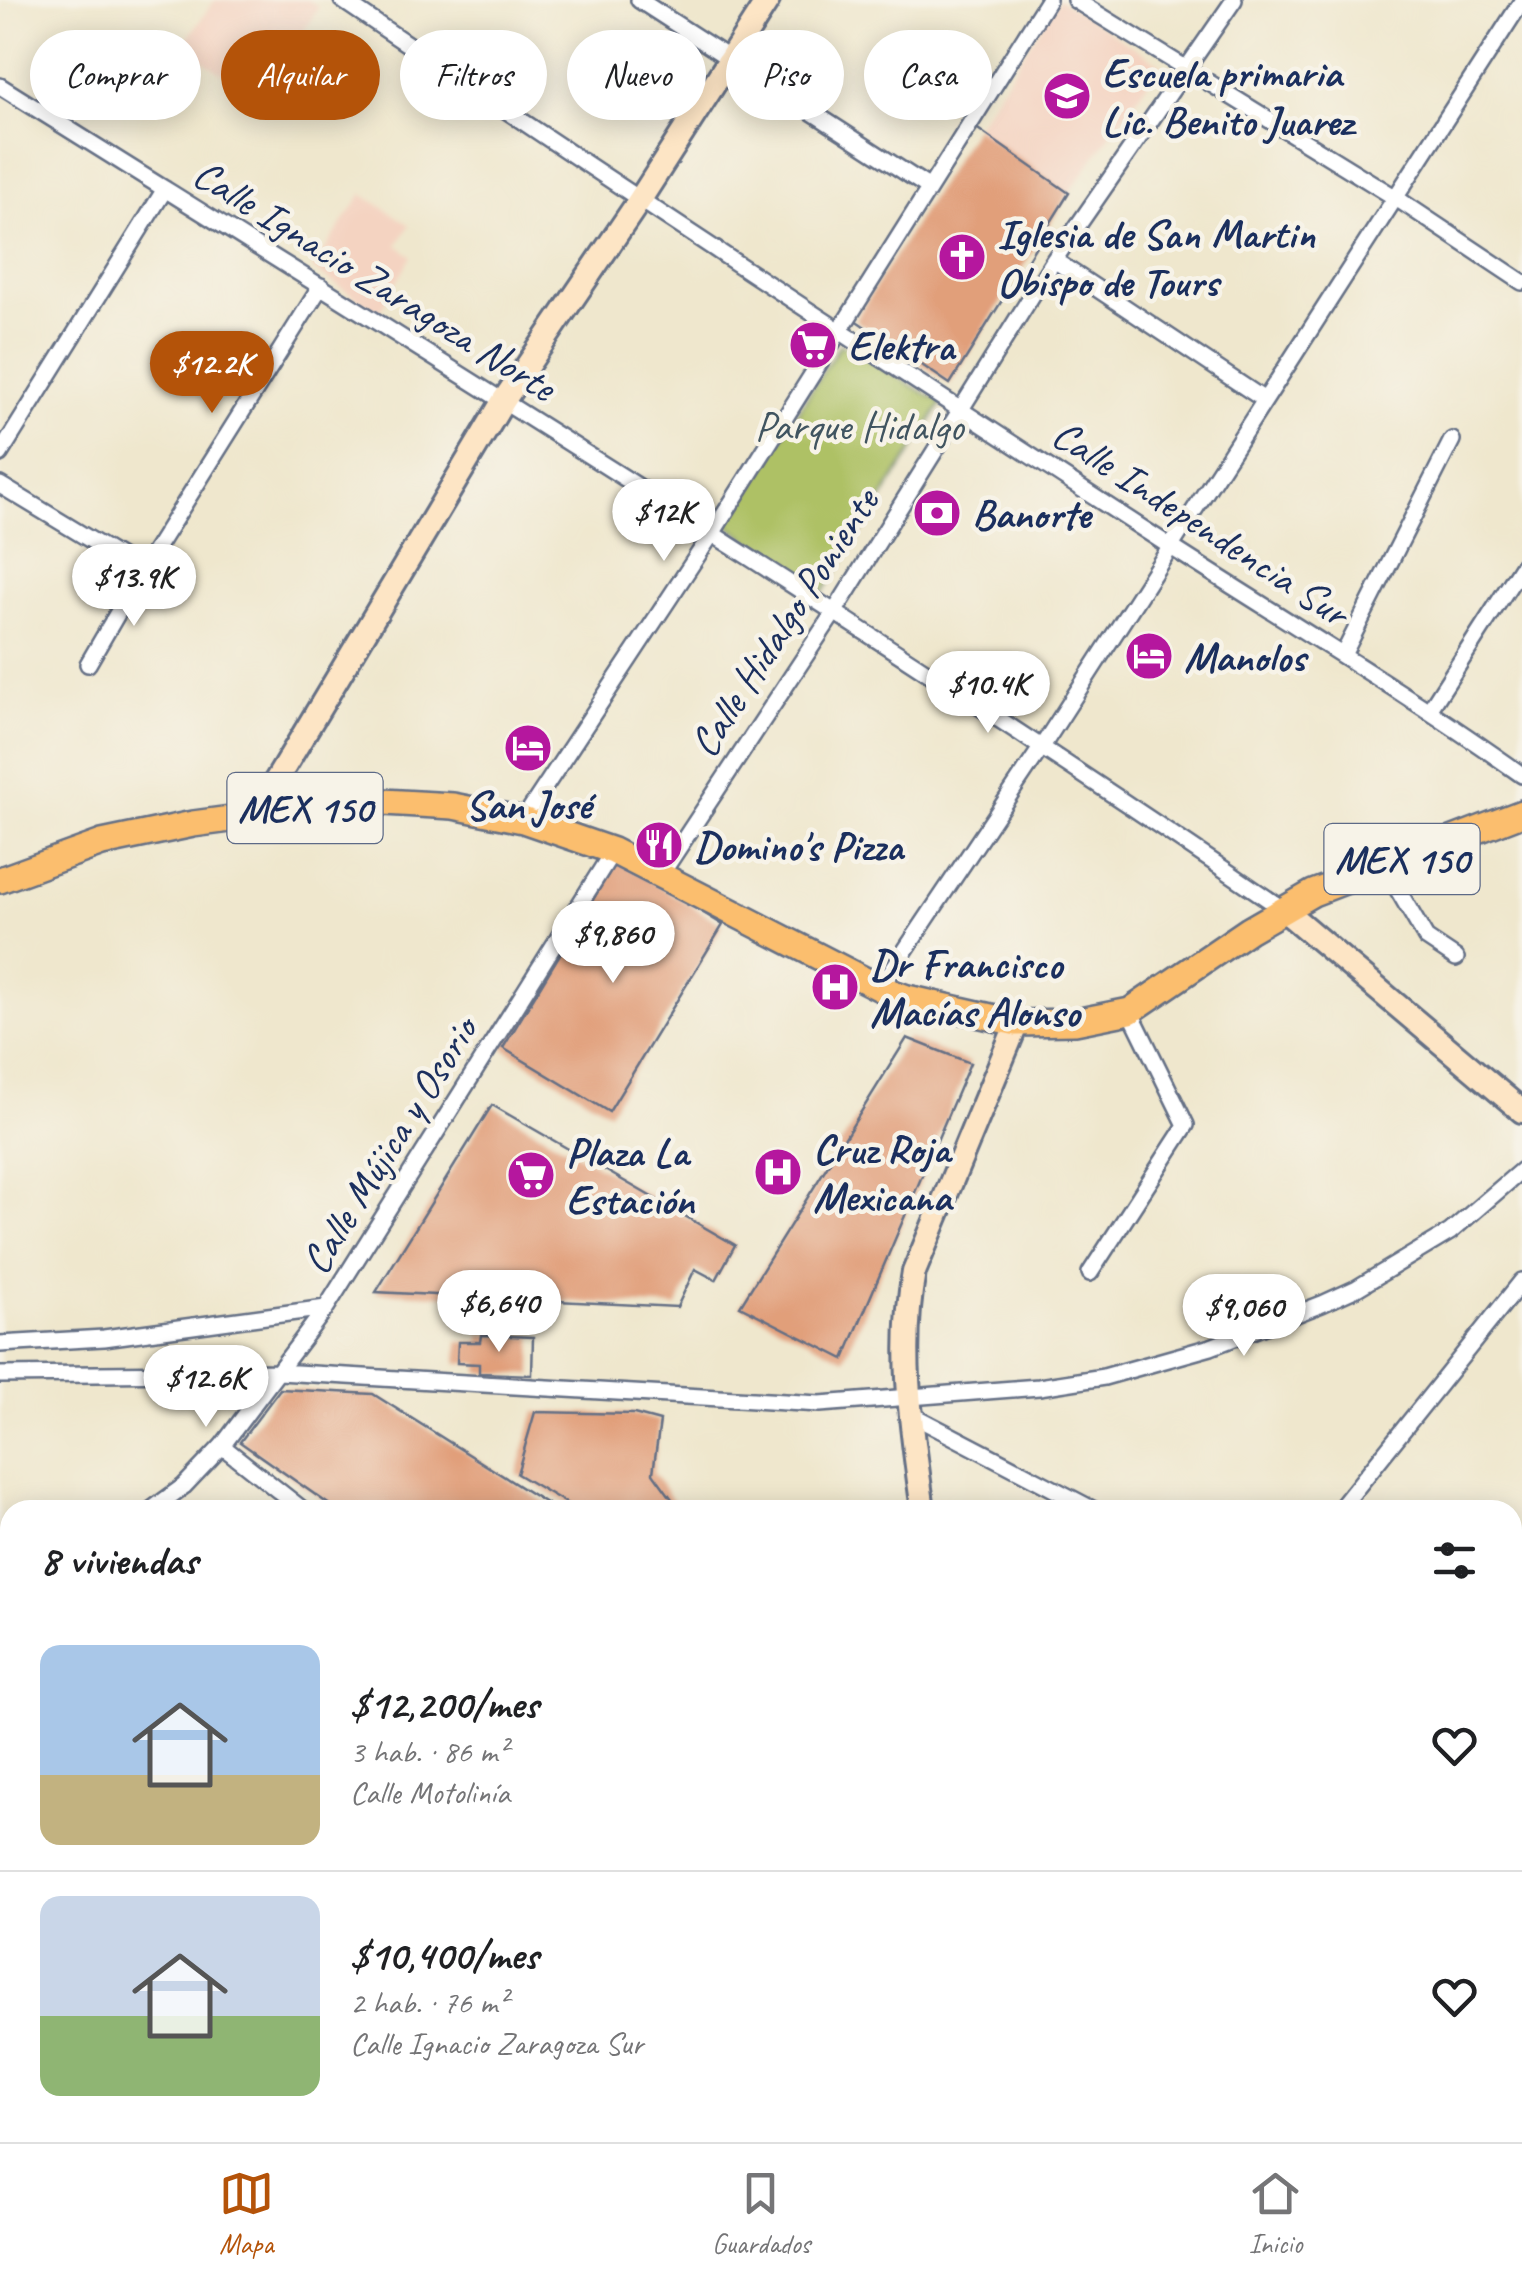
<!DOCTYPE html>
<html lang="es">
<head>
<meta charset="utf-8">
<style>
  body { margin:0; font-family:Caveat,sans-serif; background:#f6f6f6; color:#202124; height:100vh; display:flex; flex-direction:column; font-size:38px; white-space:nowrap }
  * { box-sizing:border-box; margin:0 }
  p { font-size:32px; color:#757577 }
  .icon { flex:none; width:55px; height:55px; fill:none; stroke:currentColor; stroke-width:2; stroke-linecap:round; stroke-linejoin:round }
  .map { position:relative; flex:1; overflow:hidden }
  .drawer { position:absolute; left:0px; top:1500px; width:1522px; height:642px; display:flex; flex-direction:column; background:#fff; border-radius:30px 30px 0 0; box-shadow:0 5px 25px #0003 }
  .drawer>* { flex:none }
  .top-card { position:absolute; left:30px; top:30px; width:1000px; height:90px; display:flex; gap:20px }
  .price { position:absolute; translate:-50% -85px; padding:0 22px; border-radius:35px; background:#fff; color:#222; font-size:32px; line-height:65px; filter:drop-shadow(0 2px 5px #0008) }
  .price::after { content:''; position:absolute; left:50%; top:60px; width:30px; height:22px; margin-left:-15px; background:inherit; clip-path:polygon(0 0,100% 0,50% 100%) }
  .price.current { background:#b45309; color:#fff }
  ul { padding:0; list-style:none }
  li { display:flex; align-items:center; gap:30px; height:250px; padding:0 40px }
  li+li { border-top:2px solid #e0e0e0 }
  li span { display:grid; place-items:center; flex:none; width:280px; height:200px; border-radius:20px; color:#555 }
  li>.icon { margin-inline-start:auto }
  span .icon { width:120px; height:120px; fill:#fffc; stroke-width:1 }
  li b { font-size:42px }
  h2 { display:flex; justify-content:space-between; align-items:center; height:120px; padding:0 40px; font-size:42px }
  .chip { padding:0 35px; border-radius:45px; background:#fff; box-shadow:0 5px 25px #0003; font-size:35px; line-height:90px }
  .chip.current { background:#b45309; color:#fff }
  .tab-bar { display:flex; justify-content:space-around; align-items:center; height:140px; border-top:2px solid #e0e0e0; background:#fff; font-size:28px; color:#757577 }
  .tab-bar a { display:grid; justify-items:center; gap:5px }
  .tab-bar .current { color:#b45309 }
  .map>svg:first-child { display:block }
  .built { fill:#f4d3c1 }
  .green { fill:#aec165; stroke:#647862; stroke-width:2.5 }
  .building { fill:#e19f7a }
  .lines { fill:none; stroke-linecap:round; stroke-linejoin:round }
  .street-casing { stroke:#656f85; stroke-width:20 }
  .secondary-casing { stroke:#656f85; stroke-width:28 }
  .primary-casing { stroke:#656f85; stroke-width:30 }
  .street { stroke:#fff; stroke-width:15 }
  .secondary { stroke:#fde5c5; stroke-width:22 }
  .primary { stroke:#fbbe6e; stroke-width:25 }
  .labels { text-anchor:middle; stroke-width:9; stroke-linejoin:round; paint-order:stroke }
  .shield { fill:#f7f3e8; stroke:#5d6a87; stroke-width:2.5 }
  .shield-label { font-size:40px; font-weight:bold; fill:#1b2f5e }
  .poi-label { font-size:42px; font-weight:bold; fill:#1b2f5e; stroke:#f7f3e8; text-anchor:start }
  .street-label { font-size:42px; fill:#1b2f5e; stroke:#f7f3e8 }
  .park-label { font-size:42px; fill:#405460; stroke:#f7f3e8 }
</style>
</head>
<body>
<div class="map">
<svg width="1522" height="2142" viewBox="0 0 1522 2142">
  <rect width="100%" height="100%" fill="#f7f3e8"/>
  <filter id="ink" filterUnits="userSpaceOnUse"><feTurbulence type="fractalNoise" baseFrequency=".01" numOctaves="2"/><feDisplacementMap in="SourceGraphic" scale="20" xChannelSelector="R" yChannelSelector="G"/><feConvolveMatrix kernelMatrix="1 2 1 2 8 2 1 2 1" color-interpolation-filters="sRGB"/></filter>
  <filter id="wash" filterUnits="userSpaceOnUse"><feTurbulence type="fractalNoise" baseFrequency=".0048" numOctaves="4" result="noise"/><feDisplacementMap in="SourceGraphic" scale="40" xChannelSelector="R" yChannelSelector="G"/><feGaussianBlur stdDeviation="2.25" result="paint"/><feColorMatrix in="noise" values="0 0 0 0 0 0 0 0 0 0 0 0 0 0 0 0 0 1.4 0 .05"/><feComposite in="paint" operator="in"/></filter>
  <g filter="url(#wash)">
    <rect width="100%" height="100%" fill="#efe7cd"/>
    <path class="built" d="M215,0h93l11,7 -18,28 -6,-5 -45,62 -68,-46z
      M1059,0l102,64 -92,129 -94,-66z
      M362,194l48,31 -13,20 15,11 -33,56 -67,-43z"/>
    <path class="green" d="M840,344l102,59 -119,190 -96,-68z"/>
    <g id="blocks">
      <path class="building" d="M975,127l94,66 -119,191 -95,-64z
        M617,860l106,65 -114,187 -106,-64z
        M907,1038l63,25 -126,296 -104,-53z
        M492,1105l243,140 -19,35 -21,-11 -18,38 -301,-15z
        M481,1335l52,2 -1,38 -53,-2v-9l-22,-1 1,-21h22z
        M280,1389l93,5 184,116h-220l-97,-68z
        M535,1412l99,2 26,7 -7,52 27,37h-102l-61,-36z
        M10,1600v61l-10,-8v-49z
        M0,1698l10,8v204l-10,11z
        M0,1991l10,7v82l-10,13z
        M1226,2132h272l16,10h-272z"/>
    </g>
  </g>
  <g filter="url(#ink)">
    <use href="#blocks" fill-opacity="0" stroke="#656f85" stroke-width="2.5"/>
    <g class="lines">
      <g class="street-casing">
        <path id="street" d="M342,0c273,185 549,365 826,545 118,76 239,148 354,230
          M639,0l289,187
          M1075,0l321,198 126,84
          M0,86c431,270 864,537 1284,824
          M1054,260l209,139
          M0,454l165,-265
          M0,485l142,86
          M1343,655l109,-215
          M88,664l54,-93 179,-285
          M1430,709l92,-143
          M523,820l190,-288 335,-532
          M1384,866l42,72 30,20
          M662,873l173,-262 219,-351 180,-260
          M880,988l163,-243 479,-744
          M1090,1273l96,-148 -56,-114
          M0,1344l104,-6 222,-30
          M0,1375l279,-3 541,32 219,-17 65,-10 107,-30 111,-43 35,-16 93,-56 72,-62
          M910,1414l184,96
          M222,1446l81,64
          M151,1510l33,-24 38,-40 104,-138 287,-457
          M1339,1510l183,-229
          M0,1541l10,14
          M0,1577l10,-4
          M0,1677l10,8
          M1512,1686l10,-17
          M1512,1740l10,6
          M0,1964l10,-13
          M1512,2035l10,6
          M1512,2119l10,5
          M208,2132l12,10
          M590,2132l12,10
          M833,2132l1,10
          M428,2142l8,-10
          M720,2142l8,-10"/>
      </g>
      <g class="secondary-casing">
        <path id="secondary" d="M256,814l248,-414 135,-199 129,-201
          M1284,910l238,201
          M923,1510c-11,-79 -24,-158 -9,-238l103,-249
          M972,2132l1,10
          M1000,2132l2,10"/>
      </g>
      <g class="primary-casing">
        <path id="primary" d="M0,880l102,-37 91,-19 173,-23 87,5 70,14 90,31 267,137 27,10 110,25 58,-1 55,-11 119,-81 64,-37 209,-80"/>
      </g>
      <use href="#street" class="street"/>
      <use href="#secondary" class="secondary"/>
      <use href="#primary" class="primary"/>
    </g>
  </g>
  <defs>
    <g id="school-disc" transform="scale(2.5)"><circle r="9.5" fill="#b5179e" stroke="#f7f3e8"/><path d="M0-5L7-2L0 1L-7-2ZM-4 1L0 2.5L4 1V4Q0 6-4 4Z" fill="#fff"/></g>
    <g id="church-disc" transform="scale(2.5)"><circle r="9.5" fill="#b5179e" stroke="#f7f3e8"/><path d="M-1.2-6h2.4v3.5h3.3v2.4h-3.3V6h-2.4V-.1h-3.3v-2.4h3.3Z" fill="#fff"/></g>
    <g id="supermarket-disc" transform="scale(2.5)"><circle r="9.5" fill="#b5179e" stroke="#f7f3e8"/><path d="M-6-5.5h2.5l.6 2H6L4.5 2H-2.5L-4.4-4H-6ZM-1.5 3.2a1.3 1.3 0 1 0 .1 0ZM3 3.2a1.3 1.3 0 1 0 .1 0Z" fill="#fff"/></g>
    <g id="bank-disc" transform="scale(2.5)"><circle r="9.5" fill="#b5179e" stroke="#f7f3e8"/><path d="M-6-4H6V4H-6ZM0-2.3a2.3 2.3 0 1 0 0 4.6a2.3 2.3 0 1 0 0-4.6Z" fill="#fff"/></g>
    <g id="hotel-disc" transform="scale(2.5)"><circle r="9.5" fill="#b5179e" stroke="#f7f3e8"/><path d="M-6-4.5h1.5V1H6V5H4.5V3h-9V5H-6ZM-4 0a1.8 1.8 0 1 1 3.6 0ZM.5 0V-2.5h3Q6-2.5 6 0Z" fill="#fff"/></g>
    <g id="restaurant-disc" transform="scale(2.5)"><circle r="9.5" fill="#b5179e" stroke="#f7f3e8"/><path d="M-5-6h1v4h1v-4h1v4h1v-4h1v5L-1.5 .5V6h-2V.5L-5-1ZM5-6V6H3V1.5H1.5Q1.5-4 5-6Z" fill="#fff"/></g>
    <g id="hospital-disc" transform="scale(2.5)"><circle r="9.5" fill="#b5179e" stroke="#f7f3e8"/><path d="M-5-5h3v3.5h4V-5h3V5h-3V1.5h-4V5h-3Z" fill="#fff"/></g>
  </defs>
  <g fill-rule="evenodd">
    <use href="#school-disc" x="1067" y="96"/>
    <use href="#church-disc" x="962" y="257"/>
    <use href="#supermarket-disc" x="813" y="345"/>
    <use href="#bank-disc" x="937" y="513"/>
    <use href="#hotel-disc" x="1149" y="656"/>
    <use href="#hotel-disc" x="528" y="748"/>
    <use href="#restaurant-disc" x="659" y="845"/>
    <use href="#hospital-disc" x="835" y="987"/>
    <use href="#hospital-disc" x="778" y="1172"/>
    <use href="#supermarket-disc" x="531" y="1175"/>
  </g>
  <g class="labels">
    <g class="shield">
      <rect x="227.5" y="773" width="155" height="70" rx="8"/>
      <rect x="1324.5" y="824" width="155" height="70" rx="8"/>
    </g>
    <g class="shield-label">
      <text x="305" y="822">MEX 150</text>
      <text x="1402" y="873">MEX 150</text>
    </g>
    <g class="poi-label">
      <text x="1102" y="87">Escuela primaria<tspan x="1102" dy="48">Lic. Benito Juarez</tspan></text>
      <text x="997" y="248">Iglesia de San Martin<tspan x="997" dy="48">Obispo de Tours</tspan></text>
      <text x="848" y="360">Elektra</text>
      <text x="972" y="528">Banorte</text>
      <text x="1184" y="671">Manolos</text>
      <text x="528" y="819" text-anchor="middle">San José</text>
      <text x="694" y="860">Domino's Pizza</text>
      <text x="870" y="978">Dr Francisco<tspan x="870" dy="48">Macías Alonso</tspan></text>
      <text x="813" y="1163">Cruz Roja<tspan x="813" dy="48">Mexicana</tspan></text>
      <text x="566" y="1166">Plaza La<tspan x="566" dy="48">Estación</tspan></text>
    </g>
    <g class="street-label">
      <text transform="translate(375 279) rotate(32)" y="15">Calle Ignacio Zaragoza Norte</text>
      <text transform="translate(1201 522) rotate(33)" y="15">Calle Independencia Sur</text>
      <text transform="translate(783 622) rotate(-57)" y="15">Calle Hidalgo Poniente</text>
      <text transform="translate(388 1145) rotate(-58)" y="15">Calle Mújica y Osorio</text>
    </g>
    <g class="park-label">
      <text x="859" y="440">Parque Hidalgo</text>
    </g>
  </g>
</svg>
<b class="price current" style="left:212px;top:416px">$12.2K</b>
<b class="price" style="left:664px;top:564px">$12K</b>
<b class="price" style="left:134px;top:629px">$13.9K</b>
<b class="price" style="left:988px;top:736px">$10.4K</b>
<b class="price" style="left:613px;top:986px">$9,860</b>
<b class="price" style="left:499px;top:1355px">$6,640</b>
<b class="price" style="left:1244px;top:1359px">$9,060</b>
<b class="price" style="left:206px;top:1430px">$12.6K</b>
<div class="top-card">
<a class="chip">Comprar</a>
<a class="chip current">Alquilar</a>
<a class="chip">Filtros</a>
<a class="chip">Nuevo</a>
<a class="chip">Piso</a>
<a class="chip">Casa</a>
</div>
<section class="drawer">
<h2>8 viviendas<svg class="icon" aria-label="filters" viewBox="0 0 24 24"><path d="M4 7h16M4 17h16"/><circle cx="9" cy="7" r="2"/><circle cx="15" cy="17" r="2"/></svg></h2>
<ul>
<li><span style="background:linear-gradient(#a9c7e8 65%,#c2b280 0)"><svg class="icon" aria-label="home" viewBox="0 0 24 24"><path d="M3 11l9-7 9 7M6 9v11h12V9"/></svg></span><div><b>$12,200/mes</b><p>3 hab. · 86 m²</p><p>Calle Motolinía</p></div><svg class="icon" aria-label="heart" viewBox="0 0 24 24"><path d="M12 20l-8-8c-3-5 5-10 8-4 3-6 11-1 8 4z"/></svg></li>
<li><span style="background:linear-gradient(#c9d6e8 60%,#8fb573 0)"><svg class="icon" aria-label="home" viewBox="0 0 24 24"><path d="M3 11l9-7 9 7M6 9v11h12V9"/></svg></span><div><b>$10,400/mes</b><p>2 hab. · 76 m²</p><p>Calle Ignacio Zaragoza Sur</p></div><svg class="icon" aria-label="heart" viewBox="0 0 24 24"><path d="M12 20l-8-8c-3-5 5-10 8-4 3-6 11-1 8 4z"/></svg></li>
</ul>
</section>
</div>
<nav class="tab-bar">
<a class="current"><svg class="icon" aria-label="map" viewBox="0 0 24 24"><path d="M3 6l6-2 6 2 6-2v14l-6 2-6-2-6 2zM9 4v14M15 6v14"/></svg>Mapa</a>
<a><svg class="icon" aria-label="saved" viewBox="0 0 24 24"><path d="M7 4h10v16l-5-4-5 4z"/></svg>Guardados</a>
<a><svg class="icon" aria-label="home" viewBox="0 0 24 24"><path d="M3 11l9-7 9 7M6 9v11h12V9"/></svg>Inicio</a>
</nav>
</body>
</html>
